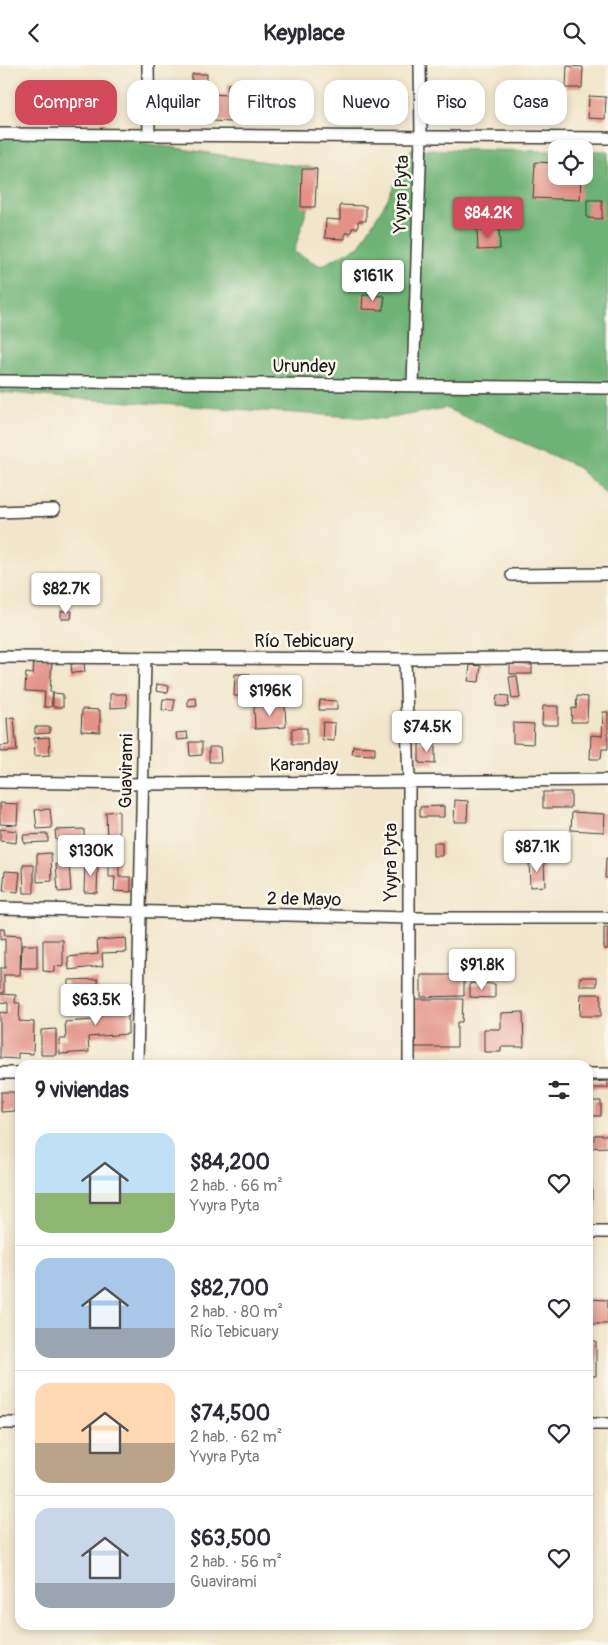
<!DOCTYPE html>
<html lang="es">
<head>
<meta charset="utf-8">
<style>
  body { margin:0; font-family:Pangolin,sans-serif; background:#f7f7f7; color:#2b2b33; height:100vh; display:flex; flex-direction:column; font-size:19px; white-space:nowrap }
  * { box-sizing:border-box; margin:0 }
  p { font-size:16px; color:#7c7c81 }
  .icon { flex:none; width:28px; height:28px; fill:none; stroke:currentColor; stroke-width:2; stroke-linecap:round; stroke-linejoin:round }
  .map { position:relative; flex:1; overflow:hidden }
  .panel { position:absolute; left:15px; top:995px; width:578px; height:570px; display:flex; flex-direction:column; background:#fff; border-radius:15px; box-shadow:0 2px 8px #0003 }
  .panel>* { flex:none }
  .top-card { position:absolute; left:15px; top:15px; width:579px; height:45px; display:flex; gap:10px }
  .buttons { position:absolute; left:548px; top:75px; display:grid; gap:10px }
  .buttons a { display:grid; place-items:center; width:45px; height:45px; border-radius:10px; background:#fff; box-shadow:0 2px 8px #0003; font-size:25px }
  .price { position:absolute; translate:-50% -42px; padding:0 11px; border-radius:5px; background:#fff; color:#222; font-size:16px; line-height:32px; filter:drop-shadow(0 1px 2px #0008) }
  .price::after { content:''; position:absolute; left:50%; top:30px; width:15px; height:11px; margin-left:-8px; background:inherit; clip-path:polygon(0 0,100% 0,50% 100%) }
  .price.selected { background:#d1495b; color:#fff }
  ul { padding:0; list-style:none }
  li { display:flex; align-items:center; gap:15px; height:125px; padding:0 20px }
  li+li { border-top:1px solid #e1e1e2 }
  li span { display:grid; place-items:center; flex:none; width:140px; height:100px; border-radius:15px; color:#555 }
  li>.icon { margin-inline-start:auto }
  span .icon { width:60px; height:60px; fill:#fffc; stroke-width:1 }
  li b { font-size:21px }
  h2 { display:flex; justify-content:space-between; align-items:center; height:60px; padding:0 20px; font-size:21px }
  .pill { padding:0 18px; border-radius:15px; background:#fff; box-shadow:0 2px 8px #0003; font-size:18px; line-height:45px }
  .pill.selected { background:#d1495b; color:#fff }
  header { display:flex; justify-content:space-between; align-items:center; height:65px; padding:0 20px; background:#fff; font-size:22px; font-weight:800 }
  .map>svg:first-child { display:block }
  .forest { fill:#6eb275; stroke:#456748 }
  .building { fill:#e29286 }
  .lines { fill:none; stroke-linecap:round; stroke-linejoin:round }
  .street-casing { stroke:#3c3a36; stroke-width:14 }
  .street { stroke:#fff; stroke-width:11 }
  .labels { text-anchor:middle; stroke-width:5; stroke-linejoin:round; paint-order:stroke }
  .street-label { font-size:18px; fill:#1c1c1c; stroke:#fbf7ec }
</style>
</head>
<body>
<header><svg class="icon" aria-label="back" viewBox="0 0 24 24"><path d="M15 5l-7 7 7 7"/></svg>Keyplace<svg class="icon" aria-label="search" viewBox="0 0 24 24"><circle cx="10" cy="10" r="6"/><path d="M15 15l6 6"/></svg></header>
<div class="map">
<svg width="608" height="1580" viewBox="0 0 608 1580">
  <rect width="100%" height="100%" fill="#fbf7ec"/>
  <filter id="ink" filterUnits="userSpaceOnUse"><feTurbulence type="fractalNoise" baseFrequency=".02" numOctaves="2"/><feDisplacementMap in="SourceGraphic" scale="10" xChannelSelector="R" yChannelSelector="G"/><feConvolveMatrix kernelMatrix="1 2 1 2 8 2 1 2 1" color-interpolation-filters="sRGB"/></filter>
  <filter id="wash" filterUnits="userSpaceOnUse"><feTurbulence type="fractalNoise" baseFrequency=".0096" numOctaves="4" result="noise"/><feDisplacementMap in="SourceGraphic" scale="20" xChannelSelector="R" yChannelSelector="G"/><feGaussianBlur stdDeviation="1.12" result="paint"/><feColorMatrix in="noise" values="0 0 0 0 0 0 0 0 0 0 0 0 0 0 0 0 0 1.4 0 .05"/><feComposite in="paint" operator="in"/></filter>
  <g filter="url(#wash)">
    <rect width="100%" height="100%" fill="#f1e6cb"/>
    <path class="forest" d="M0,69l92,1 174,27 51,6 -2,15 -21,69 27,14 38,-20 28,-46 24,-51 145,2v25h28v-25h24v345l-32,-30 -131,-58 -60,11 -331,-22 -54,-5z"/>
    <g id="blocks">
      <path class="building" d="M567,1l16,1 -1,21h-16z
        M192,9h15l-1,24h-15z
        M228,19l25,1 -1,38 -41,-2 1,-27 15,1z
        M390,31h14v9h-14z
        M589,31l17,1 -1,22 -17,-1z
        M535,97l21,1v13h25l-1,24 -47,-2z
        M302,104h15l-2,38h-14z
        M587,135h15v19l-15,-1z
        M340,140l26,1v15h-8v7h-6l-1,5h-6v6l-20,-1 1,-19 14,1z
        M499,163l1,21 -22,1 -1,-21z
        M363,230l22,1 -2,14 -21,-1z
        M61,546h11l-1,8h-10z
        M34,593l18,2 -2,32h3l-2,15h-7l1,-15 -20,-1 1,-18 7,1z
        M84,598l1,9 -13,1 -1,-9z
        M510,599l22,1v9h-22z
        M470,600l11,1 -2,16 -11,-1z
        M235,609h15l-1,22h-15z
        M517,611l3,22 -8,1 -3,-22z
        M157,619l12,2 -1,7 -12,-2z
        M260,620l16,1 -1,15h-16z
        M53,628l10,1v13h-10z
        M110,629h16l1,13 -17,1z
        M497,630l12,1 -1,11 -12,-1z
        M577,631l11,1 -1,25h-16l1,-14 4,1z
        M196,633l1,8 -9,1v-8z
        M163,634l12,1 -2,11 -11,-1z
        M320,635l17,1v9h-18z
        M285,641l1,21 -31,2 -1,-22z
        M543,641h15v19h-16z
        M82,644l18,1v22l-19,-1z
        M603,647h5v37h-6l-1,10h-11l1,-24 11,1z
        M14,652l3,34 -17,1v-6l9,-1 -2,-27z
        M323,657l12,1 -1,18 -12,-1z
        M513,658l21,1 -1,20 -20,-1z
        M35,662h15v6l-15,1z
        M292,663h15v16h-15z
        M187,667l1,7 -11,1 -1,-7z
        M49,672l1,18 -15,1 -1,-18z
        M189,677h13v13l-12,1z
        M419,678h16v21l-16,-1z
        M353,681l22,1v8l-23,-1z
        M209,682h11l1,15h-12z
        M543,727h28v16h-28z
        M455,735l13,1 -1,21h-13z
        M0,738l18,1 -1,21 -17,-1z
        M444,741v11h-24v-10z
        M50,744l2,19 -15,1 -2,-19z
        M119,746v28h-12l-1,-27z
        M572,747l33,2 -1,18 -33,-2z
        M0,764l17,2 -1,12 -16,-2z
        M84,764v9l-28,2 -1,-10z
        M48,769v8l-24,1 -1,-8z
        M433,778h9v13h-9z
        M51,788l1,28 -15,1v-28z
        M109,792h10v20h12v15l-17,-1 1,-14h-6z
        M606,793h2v20h-3z
        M529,795h15l1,26 -15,1z
        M85,797l13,1 -1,30 -13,-1z
        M56,799h13l2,27 -13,1z
        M23,800h11v28h-10z
        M5,806l15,1 -2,20 -15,-1z
        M604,863h4v21h-4z
        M0,864h4l1,6 16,1 -1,39h-16v18h-4v-25h5v-29l-5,1z
        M126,873l1,14 -25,1 1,13 -34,4 -1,-13 30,-3 -1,-14z
        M43,875h20v27l-9,-1v6l-11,-1z
        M22,880h15v23h-16z
        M421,910h43v21l-43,1z
        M580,912h17v9h-17z
        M98,914v20l-30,1v-20z
        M470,918l25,1v14l-25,-1z
        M0,929l16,1 -1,8h5l-1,18 15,1 -1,32 -15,-1v6l-18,-1v-46l8,1v-10l-8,-1z
        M581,929h20v22h-21z
        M415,934h48l-1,23h-5v25h-43z
        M128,935v34l-40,3 1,15 -29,2 -1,-15h7l-1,-17 29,-2 -1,-18z
        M523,947l1,35h-23v5h-17v-23h17v-16z
        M56,964v26h-15v-25z
        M608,1016v7h-18v-6z
        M1,1027h14v19l-14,1z
        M593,1036h8v15h-9z
        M594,1070h14v12l-20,1v-8h6z
        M588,1115h4v26h-4z
        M588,1234l20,1v24h-20z
        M588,1276h8v35h-8z"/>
    </g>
  </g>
  <g filter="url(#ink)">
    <use href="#blocks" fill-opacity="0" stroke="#3c3a36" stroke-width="1"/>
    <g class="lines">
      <g class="street-casing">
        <path id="street" d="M148,0l1,70
          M0,69l608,4
          M0,316l608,7
          M413,320l8,-250 -1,-70
          M0,447l54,-2
          M512,510l96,-1
          M0,592l405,2 203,-2
          M405,594l4,123v283
          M0,717l143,2 465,-4
          M0,843l409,10h199
          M137,1000l8,-407
          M0,1008h20
          M588,1009h20
          M588,1167h20
          M0,1358h20
          M588,1359h20"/>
      </g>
      <use href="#street" class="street"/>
    </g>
  </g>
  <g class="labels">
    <g class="street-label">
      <text transform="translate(401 129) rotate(-88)" y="6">Yvyra Pyta</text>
      <text x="304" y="307">Urundey</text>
      <text x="304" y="582">Río Tebicuary</text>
      <text x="304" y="706">Karanday</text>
      <text transform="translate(126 706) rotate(-89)" y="6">Guavirami</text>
      <text transform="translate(391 797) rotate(-90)" y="6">Yvyra Pyta</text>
      <text transform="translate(304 834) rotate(1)" y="6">2 de Mayo</text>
    </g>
  </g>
</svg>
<div class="buttons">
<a><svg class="icon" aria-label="locate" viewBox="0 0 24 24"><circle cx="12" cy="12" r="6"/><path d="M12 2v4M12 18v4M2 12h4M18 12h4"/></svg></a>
</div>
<b class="price selected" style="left:488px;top:174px">$84.2K</b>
<b class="price" style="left:373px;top:237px">$161K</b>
<b class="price" style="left:66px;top:550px">$82.7K</b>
<b class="price" style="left:270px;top:652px">$196K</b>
<b class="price" style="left:427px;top:688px">$74.5K</b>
<b class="price" style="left:537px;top:808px">$87.1K</b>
<b class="price" style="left:91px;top:812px">$130K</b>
<b class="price" style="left:482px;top:926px">$91.8K</b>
<b class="price" style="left:96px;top:961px">$63.5K</b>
<div class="top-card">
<a class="pill selected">Comprar</a>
<a class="pill">Alquilar</a>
<a class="pill">Filtros</a>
<a class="pill">Nuevo</a>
<a class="pill">Piso</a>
<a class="pill">Casa</a>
</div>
<section class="panel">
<h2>9 viviendas<svg class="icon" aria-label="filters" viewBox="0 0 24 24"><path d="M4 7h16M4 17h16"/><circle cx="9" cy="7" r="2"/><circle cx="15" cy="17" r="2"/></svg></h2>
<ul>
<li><span style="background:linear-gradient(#bfe0f5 60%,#8fb573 0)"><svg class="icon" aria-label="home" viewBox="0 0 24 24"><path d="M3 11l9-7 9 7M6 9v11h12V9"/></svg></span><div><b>$84,200</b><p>2 hab. · 66 m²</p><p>Yvyra Pyta</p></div><svg class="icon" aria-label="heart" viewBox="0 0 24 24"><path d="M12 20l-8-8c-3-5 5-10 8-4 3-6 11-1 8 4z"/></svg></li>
<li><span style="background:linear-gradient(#a9c7e8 70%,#9aa5b1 0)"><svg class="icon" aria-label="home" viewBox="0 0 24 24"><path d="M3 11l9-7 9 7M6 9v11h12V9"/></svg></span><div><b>$82,700</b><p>2 hab. · 80 m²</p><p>Río Tebicuary</p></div><svg class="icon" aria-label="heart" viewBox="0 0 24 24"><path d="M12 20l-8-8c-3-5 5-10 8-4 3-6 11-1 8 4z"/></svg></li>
<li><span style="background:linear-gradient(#ffd9b3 60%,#b9a48a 0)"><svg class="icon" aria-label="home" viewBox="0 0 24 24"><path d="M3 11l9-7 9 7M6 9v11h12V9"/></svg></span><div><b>$74,500</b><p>2 hab. · 62 m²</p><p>Yvyra Pyta</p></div><svg class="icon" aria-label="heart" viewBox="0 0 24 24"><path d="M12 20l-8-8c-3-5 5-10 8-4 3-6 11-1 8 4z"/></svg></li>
<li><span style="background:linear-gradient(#c9d6e8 75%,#9aa5b1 0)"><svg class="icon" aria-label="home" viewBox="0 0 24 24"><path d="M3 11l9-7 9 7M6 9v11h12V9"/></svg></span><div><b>$63,500</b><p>2 hab. · 56 m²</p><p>Guavirami</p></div><svg class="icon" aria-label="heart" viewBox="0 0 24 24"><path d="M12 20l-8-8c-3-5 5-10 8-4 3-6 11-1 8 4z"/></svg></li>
</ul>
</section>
</div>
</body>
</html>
